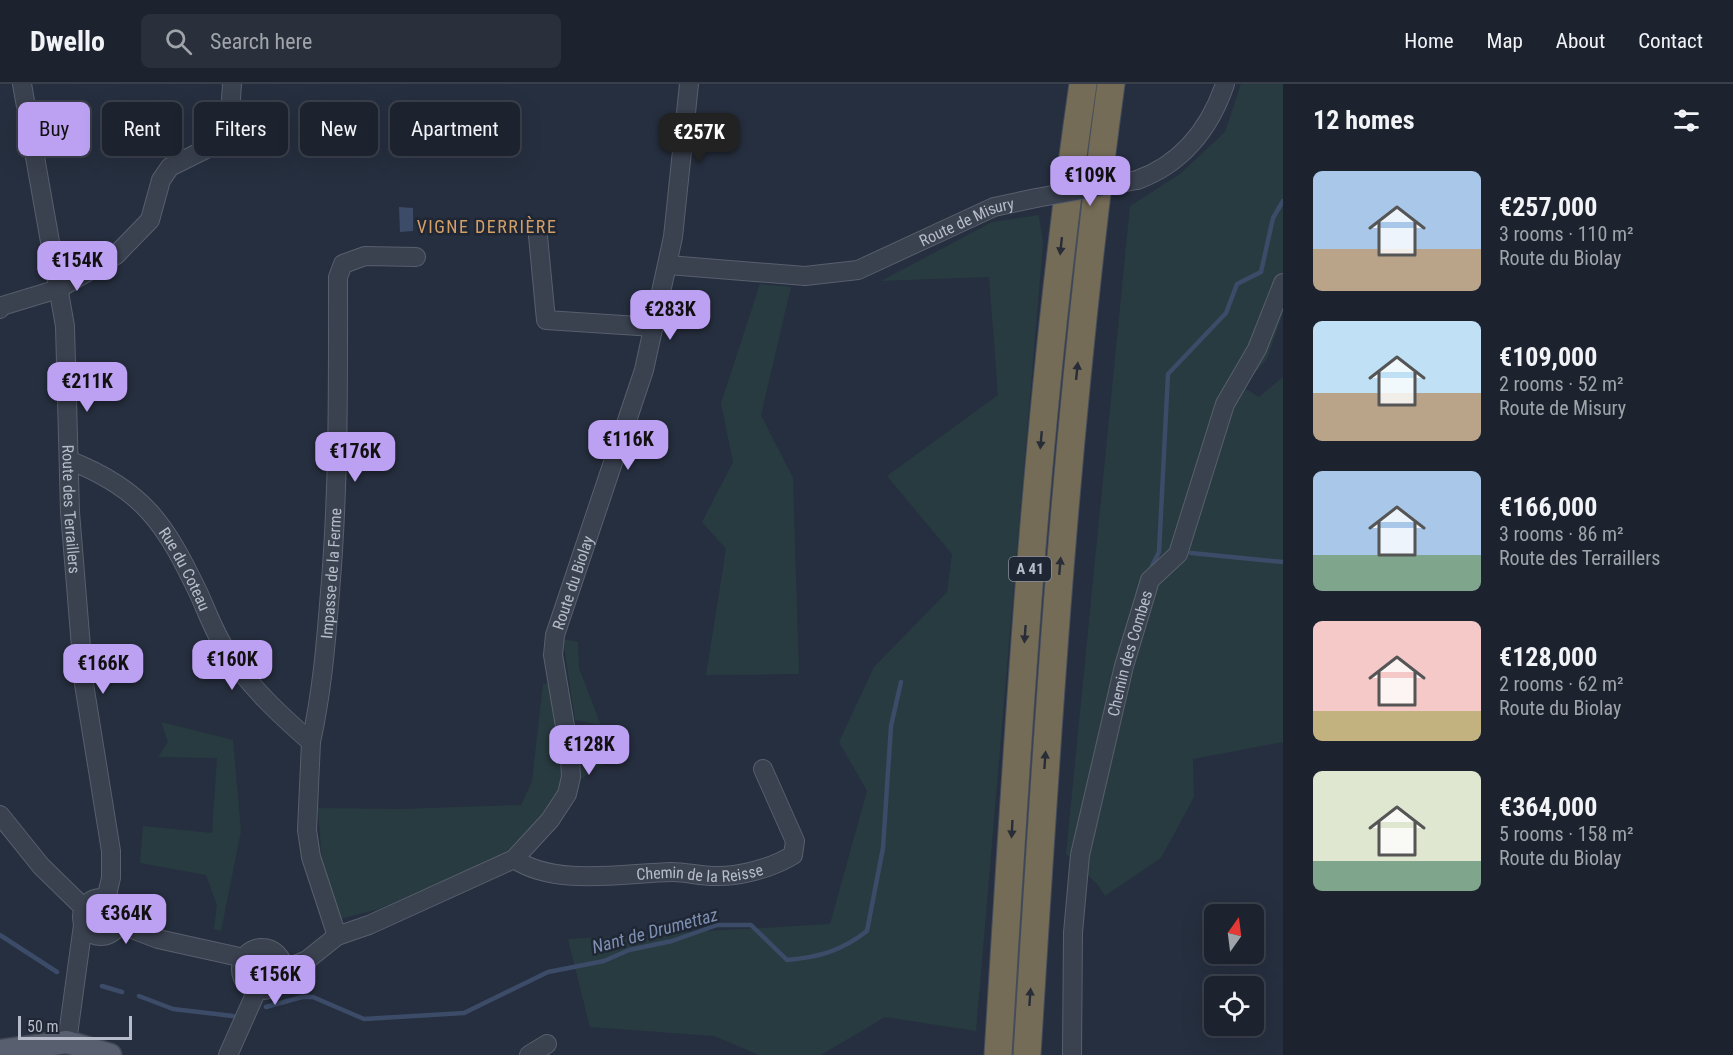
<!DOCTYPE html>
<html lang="en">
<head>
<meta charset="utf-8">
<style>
  body { margin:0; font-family:"Roboto Condensed",sans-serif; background:#292f3b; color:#f1f3f6; height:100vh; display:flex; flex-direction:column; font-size:22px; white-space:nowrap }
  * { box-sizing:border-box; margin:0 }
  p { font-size:20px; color:#a0a4aa }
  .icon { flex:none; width:33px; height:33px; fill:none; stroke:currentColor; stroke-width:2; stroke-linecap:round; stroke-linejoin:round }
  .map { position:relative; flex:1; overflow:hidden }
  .panel { display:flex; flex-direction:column; background:#1c232f; width:450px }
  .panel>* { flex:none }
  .banner { position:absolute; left:18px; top:18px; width:570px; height:54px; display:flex; gap:12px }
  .needle { width:39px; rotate:14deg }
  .fabs { position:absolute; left:1204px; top:820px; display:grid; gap:12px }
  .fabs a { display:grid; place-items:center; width:60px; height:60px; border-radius:9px; background:#1c232f; box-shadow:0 6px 24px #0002,0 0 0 2px #3a404b; font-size:30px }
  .scale { position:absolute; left:18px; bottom:15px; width:114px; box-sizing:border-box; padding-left:6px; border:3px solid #b6bcca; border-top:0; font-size:16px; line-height:21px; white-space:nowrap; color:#b6bcca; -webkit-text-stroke:4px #1f2634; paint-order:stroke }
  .price { position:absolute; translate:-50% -51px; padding:0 14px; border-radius:12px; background:#bca0f2; color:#111; font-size:20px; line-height:39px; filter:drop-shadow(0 2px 3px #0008) }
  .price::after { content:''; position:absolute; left:50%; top:36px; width:18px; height:14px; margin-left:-9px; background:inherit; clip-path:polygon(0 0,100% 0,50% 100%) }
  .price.on { background:#222; color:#fff }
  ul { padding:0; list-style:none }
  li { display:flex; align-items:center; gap:18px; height:150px; padding:0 30px }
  li span { display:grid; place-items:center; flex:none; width:168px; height:120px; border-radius:9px; color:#555 }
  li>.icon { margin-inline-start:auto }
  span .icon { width:72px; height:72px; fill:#fffc; stroke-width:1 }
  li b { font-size:26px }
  h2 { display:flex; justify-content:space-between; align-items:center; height:72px; padding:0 30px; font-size:26px }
  .pill { padding:0 21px; border-radius:9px; background:#1c232f; box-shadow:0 6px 24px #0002,0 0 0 2px #3a404b; font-size:21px; line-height:54px }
  .pill.on { background:#bca0f2; color:#111 }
  header { display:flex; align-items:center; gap:36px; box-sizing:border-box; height:84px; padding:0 30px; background:#1c232f; border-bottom:2px solid #3a404b }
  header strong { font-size:28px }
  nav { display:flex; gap:33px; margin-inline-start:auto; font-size:21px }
  .search { width:420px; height:54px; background:#292f3b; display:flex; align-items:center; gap:15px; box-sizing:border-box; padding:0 21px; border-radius:9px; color:#a0a4aa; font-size:22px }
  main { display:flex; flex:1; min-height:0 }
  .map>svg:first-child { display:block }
  .green { fill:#283b40 }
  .water { fill:#3c4b68 }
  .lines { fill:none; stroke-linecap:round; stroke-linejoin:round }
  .stream { stroke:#3c4b68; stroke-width:4.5 }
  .minor-casing { stroke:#585f6d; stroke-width:20 }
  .major-casing { stroke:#434a58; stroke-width:25 }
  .highway-casing { stroke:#454c5a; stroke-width:29 }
  .minor { stroke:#3a414f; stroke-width:18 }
  .major { stroke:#58606f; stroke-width:22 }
  .highway { stroke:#756c57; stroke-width:27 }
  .minor-bridge-casing { stroke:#585f6d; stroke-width:20; stroke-linecap:butt }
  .minor-bridge { stroke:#3a414f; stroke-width:18 }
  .oneway { fill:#282d38 }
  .labels { text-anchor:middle; stroke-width:5; stroke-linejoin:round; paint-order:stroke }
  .shield { fill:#1f2634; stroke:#898f9d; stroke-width:1.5 }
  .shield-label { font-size:15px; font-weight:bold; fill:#b6bcca }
  .street-label { font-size:16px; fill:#b6bcca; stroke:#1f2634 }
  .neighbourhood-label { font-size:18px; letter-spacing:1.5px; fill:#d39f68; stroke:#1f2634 }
  .water-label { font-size:18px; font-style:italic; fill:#7e8fb1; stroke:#1f2634 }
</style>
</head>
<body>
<header>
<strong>Dwello</strong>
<div class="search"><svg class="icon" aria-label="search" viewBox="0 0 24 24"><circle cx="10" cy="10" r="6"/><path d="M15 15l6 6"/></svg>Search here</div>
<nav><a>Home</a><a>Map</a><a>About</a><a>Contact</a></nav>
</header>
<main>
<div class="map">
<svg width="1283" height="971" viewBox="0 0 1283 971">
  <rect width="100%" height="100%" fill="#262f3f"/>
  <path class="green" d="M1241,0h42v229l-16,46 -24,28 16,10 24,-20v365l-90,17 1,38 -33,61 -56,38 -7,-11 -32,-31 64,-648 50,-32 45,-42z
    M1039,131l4,29 -67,787 -91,-14 -64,38h-62l-45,-19 -124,-9 -22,-88 262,-15 37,-133 -28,-49 35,-75 73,-75 5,-38 -65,-78 111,-81 -9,-118 -108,4 111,-59z
    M760,200l31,3 -30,128 32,63 6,196 -93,1 20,-126 -24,-27 31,-60 -12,-59z
    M563,555l15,3 1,26 22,57 -26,-5z
    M552,598l12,84 -5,25 -20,29 -35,34 -125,55 -39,10 -18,-56 -4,-55 83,1 120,-4 11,-24 11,-97z
    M161,638l72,18 8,91 -20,100 -7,-2 3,-24 -11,-30 -66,-12 3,-37 69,7 5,-75 -59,-1 10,-15z
    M581,655l40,8 8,7 -15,3 -33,22z"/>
  <path class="water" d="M399,123l14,1v23l-13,1z"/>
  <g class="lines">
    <path class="stream" d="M1191,469l92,9
      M1152,482l7,-14 9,-178 58,-61 11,-29 24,-12 12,-54 10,-17
      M0,851l57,37
      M102,902l20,6
      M139,912l34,13 60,7
      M266,923l36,-10h11l51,22 100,-6 84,-41 56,-11 25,-11 43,-9 45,-16h34l36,35c33,-3 54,-9 80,-29l16,-83 8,-122 10,-44"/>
    <g class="minor-casing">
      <g id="minor">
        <path id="s1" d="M22,0l43,242 5,186 14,172 27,167v27l-5,21"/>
        <path d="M1137,96c45,-16 73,-52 88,-96"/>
        <path d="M538,152l8,84 108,7"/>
        <path id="s2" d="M668,181l137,11 53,-6 136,-63 42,-9"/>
        <path d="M0,225l2,-3 56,-17 58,-34 34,-35 11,-40 9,-13 48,-24 11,-15 3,-44"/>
        <path id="s3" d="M71,377c73,29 95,64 128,133 9,20 16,40 28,58 23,35 52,62 84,90l-4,88 4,27 26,79"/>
        <path id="s4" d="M311,658c11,-50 15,-99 19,-150 9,-105 8,-210 8,-315l5,-13 22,-8 51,1"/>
        <path d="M0,731l41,51 43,42"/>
        <path id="s5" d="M514,775c43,28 109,14 158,13 14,0 28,4 42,4 25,1 58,-8 79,-21l2,-14 -32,-72"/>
        <circle cx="101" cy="833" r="19"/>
        <path d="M119,840l39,15 86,19"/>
        <circle cx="262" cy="885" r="21"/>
        <path id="s6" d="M283,886l24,-10 30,-24 32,-11 145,-66 36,-39 17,-26 4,-17 -1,-21 -17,-101 2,-20 89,-265 29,-133 16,-153"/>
        <path d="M68,971l-1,-13 16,-117"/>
        <path d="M228,971l29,-65"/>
        <path d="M529,971l18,-11"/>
        <path id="s7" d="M1072,971l1,-122 7,-78 44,-189 26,-86 28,-26 47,-150 32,-55 26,-66"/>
      </g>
    </g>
    <g class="major-casing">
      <path id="major" d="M0,967l67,-9 43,13"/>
    </g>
    <g class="highway-casing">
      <path id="highway" d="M998,971c20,-324 38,-649 85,-971
        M1027,971c20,-324 40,-649 84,-971"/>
    </g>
    <use href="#minor" class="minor"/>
    <use href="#major" class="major"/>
    <use href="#highway" class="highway"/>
    <g class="minor-bridge-casing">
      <path id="minor-bridge" d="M1036,114l101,-18"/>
    </g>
    <use href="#minor-bridge" class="minor-bridge"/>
  </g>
  <defs><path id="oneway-solid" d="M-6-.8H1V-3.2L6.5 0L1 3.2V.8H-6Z" transform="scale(1.5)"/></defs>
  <g class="oneway">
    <use href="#oneway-solid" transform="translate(1061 162) rotate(96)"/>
    <use href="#oneway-solid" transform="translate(1077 287) rotate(-84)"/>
    <use href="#oneway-solid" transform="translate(1041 356) rotate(95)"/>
    <use href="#oneway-solid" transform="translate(1060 482) rotate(-85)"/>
    <use href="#oneway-solid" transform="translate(1025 550) rotate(94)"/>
    <use href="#oneway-solid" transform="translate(1045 676) rotate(-86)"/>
    <use href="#oneway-solid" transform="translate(1012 745) rotate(93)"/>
    <use href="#oneway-solid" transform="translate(1030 913) rotate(-86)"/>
  </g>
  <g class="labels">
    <rect class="shield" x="1009" y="473" width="42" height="24" rx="4.5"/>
    <g class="shield-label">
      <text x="1030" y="490">A 41</text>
    </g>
    <g class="street-label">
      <text dy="6" stroke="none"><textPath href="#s2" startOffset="310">Route de Misury</textPath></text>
      <text dy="6" stroke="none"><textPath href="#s1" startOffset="429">Route des Terraillers</textPath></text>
      <text dy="6" stroke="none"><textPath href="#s3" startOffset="162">Rue du Coteau</textPath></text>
      <text dy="6" stroke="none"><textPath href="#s4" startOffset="170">Impasse de la Ferme</textPath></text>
      <text dy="6" stroke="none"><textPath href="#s6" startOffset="558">Route du Biolay</textPath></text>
      <text dy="6" stroke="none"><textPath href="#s7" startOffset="408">Chemin des Combes</textPath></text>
      <text dy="6" stroke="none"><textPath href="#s5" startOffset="189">Chemin de la Reisse</textPath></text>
    </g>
    <g class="neighbourhood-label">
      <text x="487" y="149">VIGNE DERRIÈRE</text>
    </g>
    <g class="water-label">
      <text transform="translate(655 847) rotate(-15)" y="6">Nant de Drumettaz</text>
    </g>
  </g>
</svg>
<div class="fabs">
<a><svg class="needle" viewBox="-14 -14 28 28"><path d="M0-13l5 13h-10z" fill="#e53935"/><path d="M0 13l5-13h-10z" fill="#a0a4aa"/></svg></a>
<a><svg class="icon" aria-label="locate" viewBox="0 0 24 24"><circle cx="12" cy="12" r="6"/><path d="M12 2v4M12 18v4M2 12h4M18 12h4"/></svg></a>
</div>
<div class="scale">50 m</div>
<b class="price on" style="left:699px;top:80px">€257K</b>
<b class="price" style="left:1090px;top:123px">€109K</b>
<b class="price" style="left:77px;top:208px">€154K</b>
<b class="price" style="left:670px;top:257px">€283K</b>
<b class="price" style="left:87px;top:329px">€211K</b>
<b class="price" style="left:628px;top:387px">€116K</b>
<b class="price" style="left:355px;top:399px">€176K</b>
<b class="price" style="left:232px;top:607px">€160K</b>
<b class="price" style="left:103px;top:611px">€166K</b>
<b class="price" style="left:589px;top:692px">€128K</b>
<b class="price" style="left:126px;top:861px">€364K</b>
<b class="price" style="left:275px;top:922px">€156K</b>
<div class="banner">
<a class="pill on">Buy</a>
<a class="pill">Rent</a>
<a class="pill">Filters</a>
<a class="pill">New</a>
<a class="pill">Apartment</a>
</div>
</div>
<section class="panel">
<h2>12 homes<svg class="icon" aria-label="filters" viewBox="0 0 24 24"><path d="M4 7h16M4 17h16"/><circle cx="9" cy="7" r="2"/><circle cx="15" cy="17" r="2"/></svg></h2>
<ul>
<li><span style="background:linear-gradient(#a9c7e8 65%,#b9a48a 0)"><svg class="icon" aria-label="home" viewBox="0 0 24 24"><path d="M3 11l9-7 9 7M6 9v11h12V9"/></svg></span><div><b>€257,000</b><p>3 rooms · 110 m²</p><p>Route du Biolay</p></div></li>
<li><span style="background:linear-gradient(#bfe0f5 60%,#b9a48a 0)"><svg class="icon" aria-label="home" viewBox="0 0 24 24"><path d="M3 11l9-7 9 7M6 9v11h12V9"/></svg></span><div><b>€109,000</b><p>2 rooms · 52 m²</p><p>Route de Misury</p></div></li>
<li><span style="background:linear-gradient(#a9c7e8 70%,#7fa58c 0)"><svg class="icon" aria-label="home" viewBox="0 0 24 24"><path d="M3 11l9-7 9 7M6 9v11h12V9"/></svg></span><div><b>€166,000</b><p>3 rooms · 86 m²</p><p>Route des Terraillers</p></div></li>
<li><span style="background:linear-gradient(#f6c9c9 75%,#c2b280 0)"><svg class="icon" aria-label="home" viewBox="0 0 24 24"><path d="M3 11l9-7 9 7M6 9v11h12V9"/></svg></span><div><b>€128,000</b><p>2 rooms · 62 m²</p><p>Route du Biolay</p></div></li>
<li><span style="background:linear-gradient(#dfe7d0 75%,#7fa58c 0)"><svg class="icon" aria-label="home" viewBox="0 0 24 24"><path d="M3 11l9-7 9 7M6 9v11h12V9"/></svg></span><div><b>€364,000</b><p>5 rooms · 158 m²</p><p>Route du Biolay</p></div></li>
</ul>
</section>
</main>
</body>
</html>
